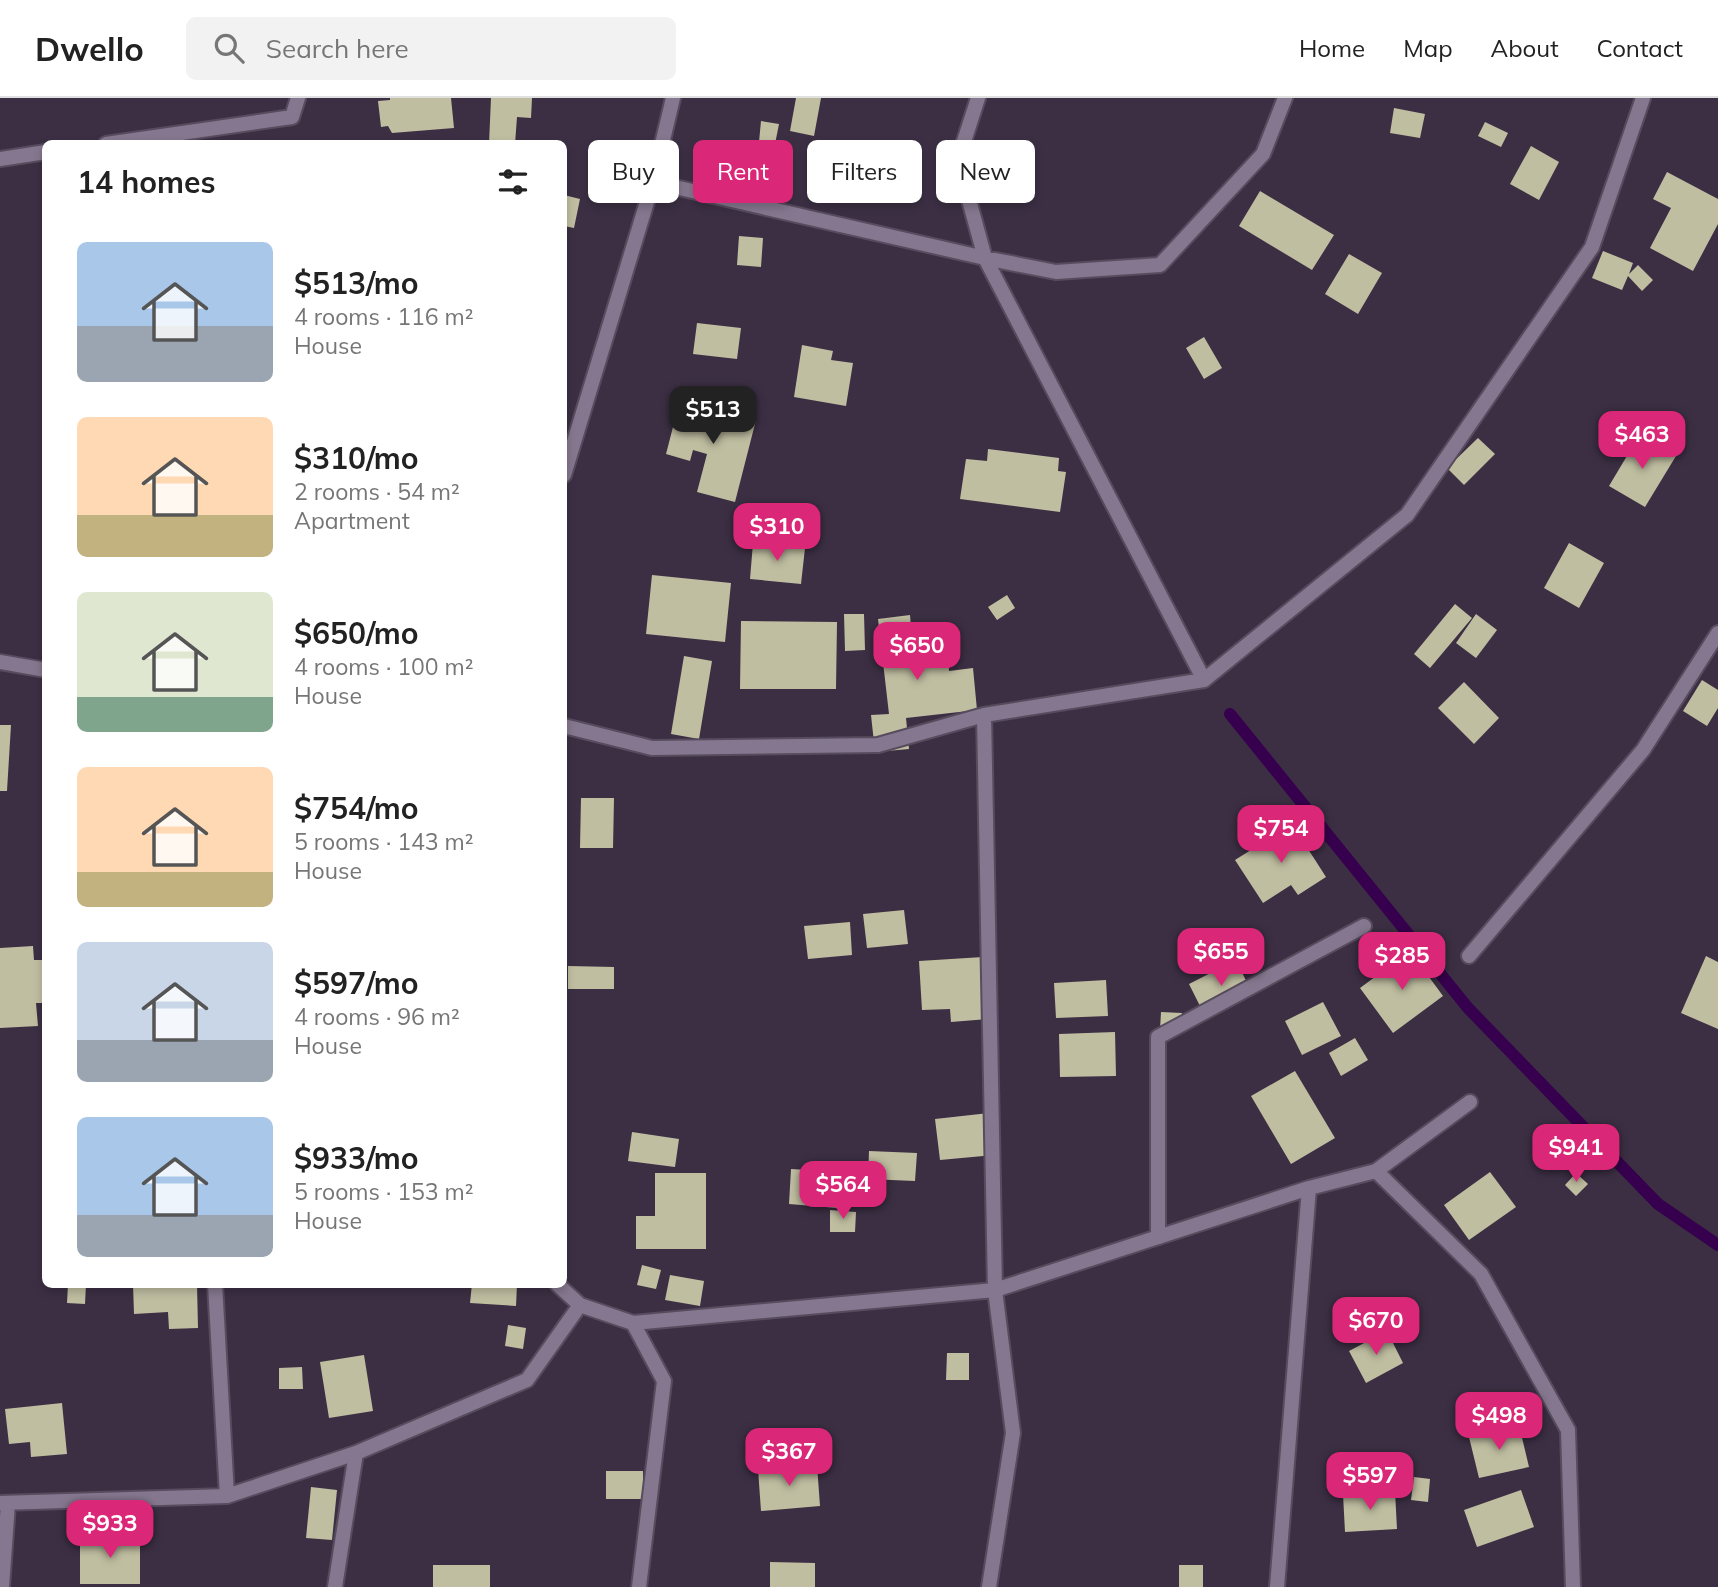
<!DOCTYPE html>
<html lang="en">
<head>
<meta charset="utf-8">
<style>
  body { margin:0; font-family:Mulish,sans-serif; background:#f2f2f2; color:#222; height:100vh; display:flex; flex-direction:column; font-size:26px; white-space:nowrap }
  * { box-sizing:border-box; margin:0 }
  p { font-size:23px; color:#767676 }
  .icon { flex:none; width:38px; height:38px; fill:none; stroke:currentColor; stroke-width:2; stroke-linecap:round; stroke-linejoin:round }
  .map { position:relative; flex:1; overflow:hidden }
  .sheet { position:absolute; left:42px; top:42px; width:525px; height:1148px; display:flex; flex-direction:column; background:#fff; border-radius:10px; box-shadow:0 4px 10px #0003 }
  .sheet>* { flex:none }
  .banner { position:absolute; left:588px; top:42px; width:665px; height:63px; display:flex; gap:14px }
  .price { position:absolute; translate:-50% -60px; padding:0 16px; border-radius:14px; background:#db2777; color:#fff; font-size:23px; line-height:46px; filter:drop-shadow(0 2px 4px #0008) }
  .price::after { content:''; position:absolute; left:50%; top:42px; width:21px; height:16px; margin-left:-10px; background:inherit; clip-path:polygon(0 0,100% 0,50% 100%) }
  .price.on { background:#222; color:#fff }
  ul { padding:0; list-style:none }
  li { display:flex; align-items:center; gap:21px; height:175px; padding:0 35px }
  li span { display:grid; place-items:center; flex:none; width:196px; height:140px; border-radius:10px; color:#555 }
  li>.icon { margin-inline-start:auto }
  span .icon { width:84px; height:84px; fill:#fffc; stroke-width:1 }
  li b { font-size:30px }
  h2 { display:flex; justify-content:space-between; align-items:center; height:84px; padding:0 35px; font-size:30px }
  .chip { padding:0 24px; border-radius:10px; background:#fff; box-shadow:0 4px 10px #0003; font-size:24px; line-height:63px }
  .chip.on { background:#db2777; color:#fff }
  header { display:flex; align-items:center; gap:42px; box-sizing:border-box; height:98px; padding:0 35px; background:#fff; border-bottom:2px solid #e0e0e0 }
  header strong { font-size:33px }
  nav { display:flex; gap:38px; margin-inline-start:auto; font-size:24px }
  .search { width:490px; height:63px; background:#f2f2f2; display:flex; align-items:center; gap:18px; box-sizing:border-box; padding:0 24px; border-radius:10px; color:#767676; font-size:26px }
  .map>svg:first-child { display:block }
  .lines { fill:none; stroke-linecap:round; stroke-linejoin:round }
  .stream { stroke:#37004e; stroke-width:12 }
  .building { fill:#c0bea1 }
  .service-casing { stroke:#574c5e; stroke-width:18 }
  .minor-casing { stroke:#574c5e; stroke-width:18 }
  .service { stroke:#85778f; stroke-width:14 }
  .minor { stroke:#85778f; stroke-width:14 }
</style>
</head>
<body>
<header>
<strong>Dwello</strong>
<div class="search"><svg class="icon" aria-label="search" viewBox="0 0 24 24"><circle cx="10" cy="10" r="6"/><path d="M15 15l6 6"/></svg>Search here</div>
<nav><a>Home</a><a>Map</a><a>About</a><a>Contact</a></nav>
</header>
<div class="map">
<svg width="1718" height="1489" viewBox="0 0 1718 1489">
  <rect width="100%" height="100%" fill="#3c2f44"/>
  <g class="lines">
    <path class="stream" d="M1230,616l238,294 190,196 60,41"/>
  </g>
  <path class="building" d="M390,0h61l3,30 -62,5 -4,-7 -7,1 -3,-26 12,-1z
    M491,0h41l-1,20 -14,-1 -2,27h-26z
    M796,0h25l-7,38 -24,-5z
    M1394,10l31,6 -5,24 -30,-5z
    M761,23l18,3 -4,20 -16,-2z
    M1485,24l23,11 -7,14 -23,-11z
    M1531,48l28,16 -20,38 -29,-16z
    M1667,74l51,27v25l-25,47 -43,-23 21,-40 -18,-9z
    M1260,93l74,44 -22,35 -73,-44z
    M564,97l16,4 -6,29 -10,-2z
    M739,138l24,2 -2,29 -24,-2z
    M1603,153l30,12 -4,11 9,-9 15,15 -11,11 -14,-15 -6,14 -30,-12z
    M1349,156l33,19 -24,41 -33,-20z
    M697,225l44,5 -4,31 -44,-5z
    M1204,239l18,31 -18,11 -18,-31z
    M802,247l31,6 -2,9 22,3 -7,43 -52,-9z
    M680,302l76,20 -21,82 -38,-10 10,-38 -14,-4 -3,11 -24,-7z
    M1640,336l36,22 -31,51 -36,-21z
    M1478,340l17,16 -31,31 -17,-17z
    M988,351l71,9 -1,13 8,1 -6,40 -100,-13 6,-40 21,2z
    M753,445l52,5 -4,36 -51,-5z
    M1569,445l35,20 -25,45 -35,-20z
    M652,477l79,8 -6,59 -79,-8z
    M1007,497l8,13 -18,12 -9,-13z
    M1455,506l17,14 -42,50 -16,-14z
    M844,516h20l1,36 -20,1z
    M1476,516l21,16 -21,28 -20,-15z
    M910,517l1,12 12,-2 1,14 22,-2 3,34 24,-3 4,42 -71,8 3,31 -34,3 -4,-37 18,-1 -11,-95z
    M741,523l96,1 -1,67h-96z
    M684,558l28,5 -13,78 -28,-5z
    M1702,582l16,10v18l-11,18 -24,-15z
    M1464,584l35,36 -25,26 -36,-36z
    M0,627h11l-4,66h-7z
    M581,700h33l-1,50h-33z
    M1292,726l34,53 -28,18 -7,-10 -28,18 -28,-43z
    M904,812l4,34 -41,4 -4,-34z
    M850,824l2,33 -44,4 -4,-33z
    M33,848l1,14h10l2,43h-10l2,23 -38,2v-80z
    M1410,853l33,45 -50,37 -33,-45z
    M1706,858l12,6v67l-37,-16z
    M983,859l5,62 -37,3 -1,-13 -28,1 -3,-49z
    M1236,862l16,33 -47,23 -16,-32z
    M568,868l46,1v22h-46z
    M1106,882l2,36 -52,2 -2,-35z
    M1323,904l18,34 -39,19 -17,-34z
    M1161,914l21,1 -2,19 -20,-2z
    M1115,934l1,44 -56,1 -1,-43z
    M1355,940l13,22 -27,16 -12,-23z
    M1295,973l40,67 -44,26 -40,-68z
    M989,1015l5,42 -54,5 -5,-41z
    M632,1034l47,7 -4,28 -47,-6z
    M869,1053l48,2 -2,28 -47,-2z
    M791,1071l49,3 -3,36 -48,-4z
    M1490,1074l26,35 -47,33 -25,-35z
    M655,1075h51v76h-70v-33h19z
    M1576,1075l12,11 -12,12 -11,-11z
    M830,1112l26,2 -1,20h-25z
    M642,1167l19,5 -5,19 -19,-4z
    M670,1177l34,6 -4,25 -35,-6z
    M68,1186h18l-1,20 -18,-1z
    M133,1186h64l1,44 -29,1 -1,-17 -34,2z
    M472,1186h45l-1,22 -46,-3z
    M508,1227l18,3 -3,21 -18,-3z
    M1387,1233l16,32 -37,20 -17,-32z
    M947,1255h22v27h-23z
    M364,1257l9,56 -44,7 -9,-56z
    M302,1269l1,22h-24v-21z
    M62,1305l5,51 -36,3 -1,-15 -21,2 -4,-35z
    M1519,1327l10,42 -50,11 -10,-41z
    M817,1367l3,41 -59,5 -3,-42z
    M606,1373h37v28h-37z
    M1414,1379l16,2 -2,23 -17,-2z
    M311,1389l26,3 -5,50 -26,-2z
    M1521,1392l13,37 -57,20 -13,-37z
    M1395,1393l2,38 -52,3 -2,-38z
    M80,1439h60v47h-60z
    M770,1464l45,1v24h-45z
    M433,1467h57v22h-57z
    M1179,1467h24v22h-24z"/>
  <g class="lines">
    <g class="service-casing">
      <path id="service" d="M1158,1139v-200l206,-111"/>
    </g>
    <g class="minor-casing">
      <path id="minor" d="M978,0l-20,62 27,98 219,422
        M106,46l186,-27 6,-19
        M0,61l46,-7
        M653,84l332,76 71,14 104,-7 103,-111 22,-56
        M564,377l89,-293 20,-84
        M0,564l46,8
        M984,617l11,575 314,-102 67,-17 94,-69
        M564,628l88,22 226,-3 106,-30 220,-35 203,-165 185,-268 51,-149
        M1469,858l174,-206 75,-117
        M1376,1073l105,103 87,156 5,157
        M215,1186l12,212
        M557,1186l23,21 53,18 31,58 -25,206
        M633,1225l362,-33 18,143 -24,154
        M0,1405l227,-7 129,-43 171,-73 53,-75
        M2,1489l6,-84
        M335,1489l21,-134
        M1277,1489l32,-399"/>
    </g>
    <use href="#service" class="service"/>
    <use href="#minor" class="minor"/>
  </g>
</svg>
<b class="price on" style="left:713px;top:348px">$513</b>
<b class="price" style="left:1642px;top:373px">$463</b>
<b class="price" style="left:777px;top:465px">$310</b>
<b class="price" style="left:917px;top:584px">$650</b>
<b class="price" style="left:1281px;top:767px">$754</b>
<b class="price" style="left:1221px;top:890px">$655</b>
<b class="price" style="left:1402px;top:894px">$285</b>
<b class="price" style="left:1576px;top:1086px">$941</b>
<b class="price" style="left:843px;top:1123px">$564</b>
<b class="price" style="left:1376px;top:1259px">$670</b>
<b class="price" style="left:1499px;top:1354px">$498</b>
<b class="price" style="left:789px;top:1390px">$367</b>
<b class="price" style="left:1370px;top:1414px">$597</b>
<b class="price" style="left:110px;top:1462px">$933</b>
<div class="banner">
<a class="chip">Buy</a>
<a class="chip on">Rent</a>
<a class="chip">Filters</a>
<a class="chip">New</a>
</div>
<section class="sheet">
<h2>14 homes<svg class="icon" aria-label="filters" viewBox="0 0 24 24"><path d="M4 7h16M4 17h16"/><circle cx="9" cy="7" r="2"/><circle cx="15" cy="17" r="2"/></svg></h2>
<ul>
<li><span style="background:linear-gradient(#a9c7e8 60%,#9aa5b1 0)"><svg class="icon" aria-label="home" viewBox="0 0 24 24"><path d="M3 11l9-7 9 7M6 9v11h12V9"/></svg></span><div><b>$513/mo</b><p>4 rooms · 116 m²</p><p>House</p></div></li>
<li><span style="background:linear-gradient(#ffd9b3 70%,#c2b280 0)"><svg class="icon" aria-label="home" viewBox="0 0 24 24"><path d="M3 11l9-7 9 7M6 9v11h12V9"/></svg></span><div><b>$310/mo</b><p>2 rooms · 54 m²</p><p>Apartment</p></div></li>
<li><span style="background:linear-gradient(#dfe7d0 75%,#7fa58c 0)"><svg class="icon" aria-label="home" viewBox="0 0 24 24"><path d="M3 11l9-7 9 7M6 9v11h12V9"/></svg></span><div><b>$650/mo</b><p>4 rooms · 100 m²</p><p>House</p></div></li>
<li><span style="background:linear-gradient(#ffd9b3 75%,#c2b280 0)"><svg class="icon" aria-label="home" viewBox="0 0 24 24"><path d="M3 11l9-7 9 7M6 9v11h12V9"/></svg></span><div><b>$754/mo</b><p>5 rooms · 143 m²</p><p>House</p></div></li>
<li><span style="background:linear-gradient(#c9d6e8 70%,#9aa5b1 0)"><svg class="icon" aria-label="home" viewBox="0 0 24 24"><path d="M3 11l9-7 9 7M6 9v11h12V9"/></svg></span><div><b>$597/mo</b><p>4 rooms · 96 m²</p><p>House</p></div></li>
<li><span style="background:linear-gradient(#a9c7e8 70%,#9aa5b1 0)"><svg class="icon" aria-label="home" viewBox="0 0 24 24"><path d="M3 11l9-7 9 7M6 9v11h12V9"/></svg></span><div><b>$933/mo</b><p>5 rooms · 153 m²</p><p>House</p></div></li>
</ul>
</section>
</div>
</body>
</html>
